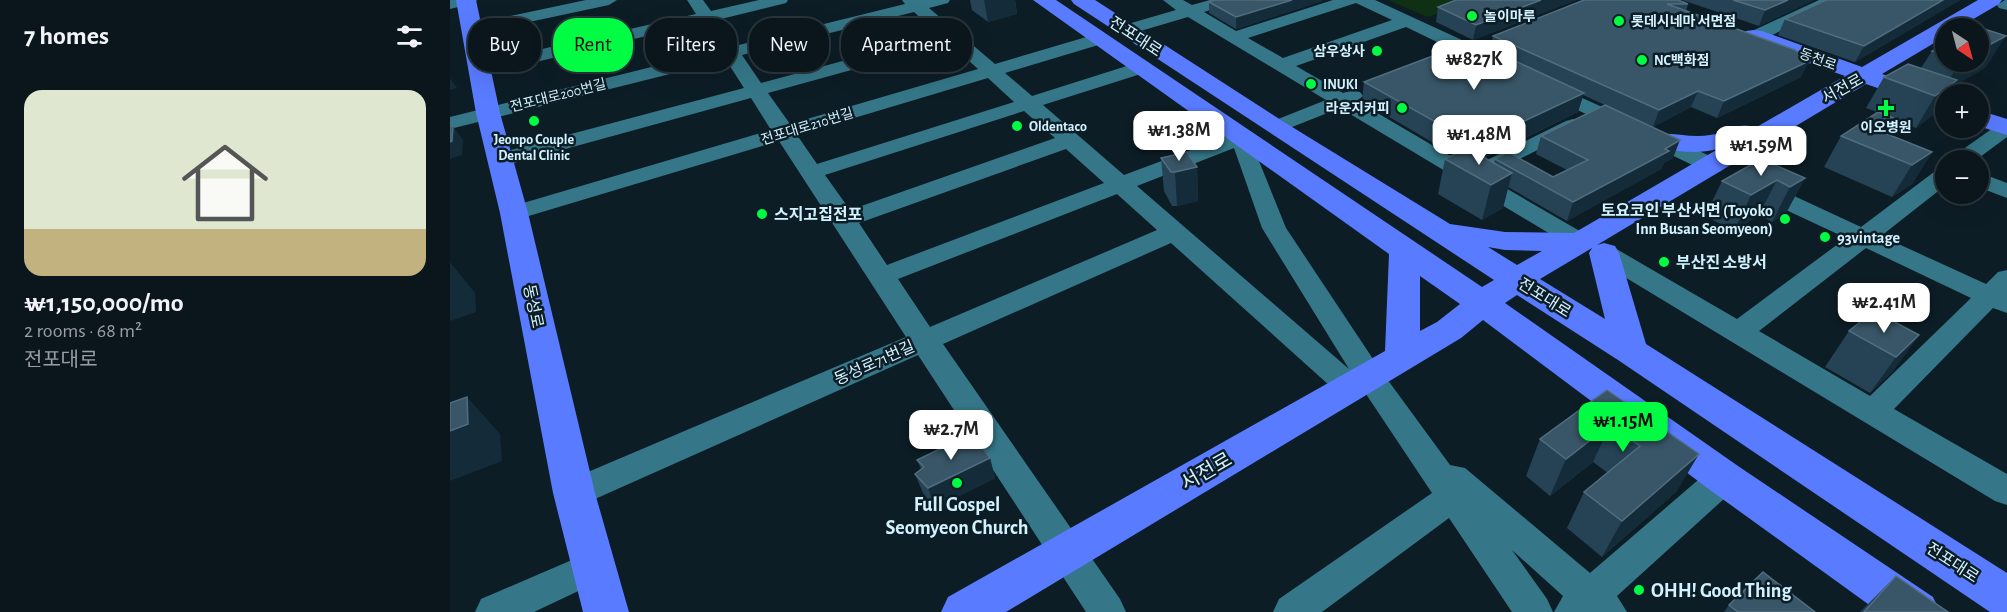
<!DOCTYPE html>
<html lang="en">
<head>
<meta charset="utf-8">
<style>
  body { margin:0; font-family:"Alegreya Sans","Noto Sans KR",sans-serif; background:#131f25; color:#f1f3f6; height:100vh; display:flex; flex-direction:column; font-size:22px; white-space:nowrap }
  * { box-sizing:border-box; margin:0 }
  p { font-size:20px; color:#999fa3 }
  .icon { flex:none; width:33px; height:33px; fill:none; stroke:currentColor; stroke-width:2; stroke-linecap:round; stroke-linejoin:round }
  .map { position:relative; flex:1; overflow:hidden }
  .details { display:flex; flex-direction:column; background:#0a161c; width:450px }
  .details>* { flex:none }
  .banner { position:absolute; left:18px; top:18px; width:570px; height:54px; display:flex; gap:12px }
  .needle { width:39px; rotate:144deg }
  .tools { position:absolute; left:1485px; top:18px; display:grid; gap:12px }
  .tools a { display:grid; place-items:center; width:54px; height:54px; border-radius:50%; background:#0a161c; box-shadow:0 6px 24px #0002,0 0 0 2px #2a353b; font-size:30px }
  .price { position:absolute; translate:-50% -51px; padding:0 14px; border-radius:12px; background:#fff; color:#222; font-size:20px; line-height:39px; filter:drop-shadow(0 2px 3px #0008) }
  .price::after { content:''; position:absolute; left:50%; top:36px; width:18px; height:14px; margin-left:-9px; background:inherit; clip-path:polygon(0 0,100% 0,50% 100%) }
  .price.active { background:#00fd44; color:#111 }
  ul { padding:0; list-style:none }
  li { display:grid; align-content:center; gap:12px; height:318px; padding:0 24px }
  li+li { border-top:2px solid #2a353b }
  li span { display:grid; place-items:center; height:186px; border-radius:18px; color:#555 }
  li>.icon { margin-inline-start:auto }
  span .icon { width:108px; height:108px; fill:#fffc; stroke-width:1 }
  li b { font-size:26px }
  h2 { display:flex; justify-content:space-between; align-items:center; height:72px; padding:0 24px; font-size:26px }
  .chip { padding:0 21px; border-radius:24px; background:#0a161c; box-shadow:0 6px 24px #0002,0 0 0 2px #2a353b; font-size:21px; line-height:54px }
  .chip.active { background:#00fd44; color:#111 }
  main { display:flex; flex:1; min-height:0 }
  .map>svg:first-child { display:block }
  .green { fill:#103014 }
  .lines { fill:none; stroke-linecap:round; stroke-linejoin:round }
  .minor { fill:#357788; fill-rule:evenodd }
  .major { fill:#597bff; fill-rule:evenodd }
  .wall { fill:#254355 }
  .shaded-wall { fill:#142c3a }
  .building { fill:#385667; stroke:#506e7f; stroke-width:1.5 }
  .poi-dot { fill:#00fd44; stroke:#0d1d26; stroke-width:2 }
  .labels { text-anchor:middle; stroke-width:5; stroke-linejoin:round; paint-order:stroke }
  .far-poi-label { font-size:14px; font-weight:bold; fill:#d2f2ff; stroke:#0d1d26; text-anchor:start }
  .far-street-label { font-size:14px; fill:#d2f2ff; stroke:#0d1d26 }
  .street-label { font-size:16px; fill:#d2f2ff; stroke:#0d1d26 }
  .poi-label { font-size:16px; font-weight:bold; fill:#d2f2ff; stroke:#0d1d26; text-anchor:start }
  .near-street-label { font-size:20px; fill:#d2f2ff; stroke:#0d1d26 }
  .near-poi-label { font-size:20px; font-weight:bold; fill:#d2f2ff; stroke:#0d1d26 }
</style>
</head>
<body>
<main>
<section class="details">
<h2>7 homes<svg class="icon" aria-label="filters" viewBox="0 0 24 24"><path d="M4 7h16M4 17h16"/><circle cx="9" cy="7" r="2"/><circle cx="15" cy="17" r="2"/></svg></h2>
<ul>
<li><span style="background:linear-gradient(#dfe7d0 75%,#c2b280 0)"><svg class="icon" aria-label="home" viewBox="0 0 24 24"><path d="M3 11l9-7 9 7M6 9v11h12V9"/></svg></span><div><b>₩1,150,000/mo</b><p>2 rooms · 68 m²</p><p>전포대로</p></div></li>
</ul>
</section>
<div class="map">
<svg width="1557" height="612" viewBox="0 0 1557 612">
  <rect width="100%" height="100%" fill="#0d1d26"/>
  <path class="green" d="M938,0h88l-48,17z"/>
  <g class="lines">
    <path class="minor" d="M0,0h27l-2,3 -25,6z
      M136,0h31l-8,5 -137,29 -6,-1 -3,-4 3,-4 6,-1z
      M237,0h16l8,11 48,-11h29l-2,3 -69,17 18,26 170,-42 -3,-4h48l-2,3 -19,5 66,56 98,-29h12l3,4 -3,4 -100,30 27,23 101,-32h14l2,4 -2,4 -104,33 81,70 110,-41 7,-2 7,2 38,94 93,140 71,97 15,3 125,105 122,-105 12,-4 12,4 5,10 -5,10 -119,108 10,16h-73l9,-16 -51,-46 35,49 6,13h-41l-63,-94 -127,94h-49l6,-13 153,-106 -68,-102 -2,4 -11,3 -11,-3 -169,-152 -228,101 177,255 6,13h-40l-168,-257 -332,148 -12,4 -12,-4 -5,-10 5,-10 344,-146 -127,-196 -257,77 -8,2 -8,-2 -4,-5 4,-5 265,-78 -20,-32 -251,69 -8,-2 -3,-5 3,-5 252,-67 -18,-28 -276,69v-12l270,-67 -18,-27 -222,52 -7,-2 -2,-4 2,-4 7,-2 216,-49zM464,12l25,23 -178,48 -19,-28zM499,43l29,26 -188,55 -22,-31zM538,78l26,24 -197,62 -20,-29zM574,111l31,27 -205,72 -25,-35zM784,148l28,80 87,141 -212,-183zM616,149l38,34 -217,82 -28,-42zM667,194l40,36 -227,97 -32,-48z
      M713,0h20l9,5 18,-5h25l-2,3 -29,9 32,19 97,-31h42l126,58 2,4 -2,4h-14l-81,-39 -110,39 47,27 10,-3 7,2 3,4 -6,5 114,67 95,-47 7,-2 7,2 3,4 -3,4 -95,47 105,61 3,5 -3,5 -9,3 -9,-3 -232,-139 -58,23 -7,2 -7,-2 -3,-4 3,-4 58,-23 -138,-83 -61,18 -6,-1 -3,-4 3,-4 55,-16zM906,3l36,17 -109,38 -35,-20z
      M1369,0h21l-2,3 -76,37h-12l-3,-4 3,-4z
      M1555,0h2v10l-8,-2 -2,-3z
      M1097,82l174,79 3,5 -3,5 -8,2 -8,-2 -165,-79 -3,-4 3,-4z
      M1557,121v16l-31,23h-24l3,-5 45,-32z
      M1496,167v18l-65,51 105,48 12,-12 9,-2v43l-14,-5 -99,101 113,65v31l-12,-4 -400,-242 -4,-6 4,-6 9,-2 9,2 124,72 109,-81 -96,-45 -3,-5 3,-5 8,-2 8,2 95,44 77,-58zM1416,248l105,50 -101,98 -111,-65z
      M1528,172l29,11v15l-29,-11z
      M145,550l13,5 5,11 -5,11 -74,35h-59l6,-13z"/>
    <path class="major" d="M6,0h20l24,113 28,100 67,280 34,119h-46l-30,-119 -53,-280 -24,-100z
      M583,0h23l426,287 12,-7 -420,-276 -3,-4h24l189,122 166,102 55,8 69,1 144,-84c-23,6 -46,2 -69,-4l-4,-5 4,-5c19,-5 41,4 61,0 16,-2 31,-15 45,-7l90,-52 -99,-35 -3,-5 3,-5 8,-1 8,1 100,36 116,-67h24l-3,4 -41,24h-12v8l-64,38 64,23v15l-80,-28 -269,161 7,-2 11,3 4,7 27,91 361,229v39h-17l-372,-252 -101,-65 -12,8 233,163 195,131 7,15h-61l-169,-122 -227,-170 -22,18 -455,274h-65l7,-15 437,-246 4,-97zM1038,247l17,3 37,1 -25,14zM1142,248l-3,5 16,66 -65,-40zM970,276l40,28 -23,18 -17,9z
      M1528,110l29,9v16l-29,-9z"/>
  </g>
  <path class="wall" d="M520,0h45l2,14 -29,8 -16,-12z
    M1006,0h120l-103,40 -37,-18 2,-15z
    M1134,0l104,4 -2,7 115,66 -84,41 -26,-11 -38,20 -70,-32 -5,17 -94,46 10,5 1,-4 58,18 14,-7 -31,-16 5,-18 132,22 -9,5 -3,6 -94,52 -59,-34 -5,21 -21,12 -44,-26 7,-35 9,-4 -92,-54 2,-19 126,-32 3,-14z
    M1232,0h132l-55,26z
    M1376,0h134l-105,62 -77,-27 7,-16z
    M872,1l-86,28 -27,-16v-11z
    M1496,43v19h32l8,5 -32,19 -8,8v5l-8,12 -22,17 -16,-7 -8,15 40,16 -20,32 -20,13 -68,-30 17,-31 36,-24 -11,-4 18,-31 37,-9 11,-17z
    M711,158l36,9 1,34 -21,5h-5l-8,-15z
    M1355,178l-19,35 -14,9 -13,-7 -25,16 -29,-15 17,-35z
    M1399,331l70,4 -26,36 -23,22 -45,-26z
    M1157,390l70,101 -75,66 -35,-29 17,-36 24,-19 -15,-11 -43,34 -24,-20 14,-37z
    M540,458l5,20 -60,30 -12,-15 -8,-19 6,-5 -4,-9z
    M1446,576l52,36h-88z
    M1279,605l86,7h-91z"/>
  <path class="shaded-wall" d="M534,0h31l2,14 -29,8z
    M842,0h30v1l-86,28v-12z
    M1091,0h35l-103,40 3,-15z
    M1338,0h26l-55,26 6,-16z
    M1493,0h17l-105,62 9,-16z
    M1556,36l-20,31 -32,19 -6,8h-2v5l-8,12 -22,17 19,-32 8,-6 17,-28h18v-11z
    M1359,61l-8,16 -84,41 7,-17z
    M0,78l7,10 -7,2z
    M1248,91l-7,16 -38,20 6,-17z
    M1134,93l-6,19 -108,52 5,-20z
    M1451,121l-19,30v-19z
    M3,126l10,14 -1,15 -12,4v-17z
    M1230,140l-7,18 -9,5 -3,6 -94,52 6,-19z
    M1482,152l-20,32 -20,13 20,-32z
    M747,167l1,34 -21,5 -2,-34z
    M1062,173l-9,35 -21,12 9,-35z
    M1355,178l-19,35 -14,9 18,-35z
    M1327,180l-18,35 -25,16 17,-36z
    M0,262l25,31 1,19 -26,9z
    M1469,335l-26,36 -23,22 26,-36z
    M17,397l33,37 2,27 -52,20v-50z
    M1160,425l-17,37 -43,34 16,-37z
    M1249,454l-22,37 -75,66 20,-36z
    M540,458l5,20 -60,30 -7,-20z"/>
  <path class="building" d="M764,0h78l-56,17 -27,-15z
    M1006,0h85l-65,25 -38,-18z
    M1134,0h94l10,4h-21l128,46 14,11 -85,40 -26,-10 -39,19 -166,-74z
    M1283,0h55l-23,10z
    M1376,0h117l-79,46 -79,-27z
    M1525,26l31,10 -28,15v-23h-7z
    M1022,41l112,52 -109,51 -111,-62z
    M1496,43v13l-14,-5z
    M1458,64l49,16 -22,16 -51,-19z
    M1155,105l75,35 -15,9 4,2 -96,51 -78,-43 13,-7 45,25 35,-17 -47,-24z
    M1428,112l23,9 -19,11 50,20 -20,13 -71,-29z
    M0,126h3l-1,15 -2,1z
    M1017,148l45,25 -21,12 -46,-26z
    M737,152l10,15 -22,5h-4l-10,-14z
    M1311,159l44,19 -15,9 -13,-7 -26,15 -29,-14z
    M1424,311l45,24 -23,22 -47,-26z
    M1157,390l92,64 -77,67 -38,-29 56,-46 -30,-21 -44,34 -26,-20z
    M17,397l1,27 -18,7v-28z
    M523,433l17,25 -62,30 -13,-14 9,-7 -7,-7z
    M1313,572l52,40h-77l-9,-7z
    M1446,576l52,36h-84z"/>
  <g class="poi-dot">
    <circle cx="1022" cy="16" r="6"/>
    <circle cx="1169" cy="21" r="6"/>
    <circle cx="927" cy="51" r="6"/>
    <circle cx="1192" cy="60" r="6"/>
    <circle cx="861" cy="84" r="6"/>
    <circle cx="952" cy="108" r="6"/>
    <path d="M1433 99h6v6h6v6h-6v6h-6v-6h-6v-6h6z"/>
    <circle cx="84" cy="121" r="6"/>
    <circle cx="567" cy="126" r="6"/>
    <circle cx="312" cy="214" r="6"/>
    <circle cx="1335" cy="219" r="6"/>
    <circle cx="1375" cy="237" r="6"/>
    <circle cx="1214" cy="262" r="6"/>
    <circle cx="507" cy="483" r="6"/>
    <circle cx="1189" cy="590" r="6"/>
  </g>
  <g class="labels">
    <g class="far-poi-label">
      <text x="1034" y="21">놀이마루</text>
      <text x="1181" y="26">롯데시네마 서면점</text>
      <text x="915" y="56" text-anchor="end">삼우상사</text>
      <text x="1204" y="65">NC백화점</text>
      <text x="873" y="89">INUKI</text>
      <text x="940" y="113" text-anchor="end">라운지커피</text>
      <text x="579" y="131">Oldentaco</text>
      <text x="1436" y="132" text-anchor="middle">이오병원</text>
      <text x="84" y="144" text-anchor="middle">Jeonpo Couple<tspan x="84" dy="16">Dental Clinic</tspan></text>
    </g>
    <g class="far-street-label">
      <text transform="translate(1368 59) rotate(20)" y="5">동천로</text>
      <text transform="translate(108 95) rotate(-14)" y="5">전포대로200번길</text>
      <text transform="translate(357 126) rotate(-17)" y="5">전포대로210번길</text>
    </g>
    <g class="street-label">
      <text transform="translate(686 36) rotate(33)" y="6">전포대로</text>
      <text transform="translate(1392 88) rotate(-29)" y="6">서전로</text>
      <text transform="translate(1095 297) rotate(32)" y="6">전포대로</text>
      <text transform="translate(84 306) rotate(78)" y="6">동성로</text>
      <text transform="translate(424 362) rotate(-24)" y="6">동성로71번길</text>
      <text transform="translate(1503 562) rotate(33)" y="6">전포대로</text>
    </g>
    <g class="poi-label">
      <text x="1323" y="216" text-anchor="end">토요코인 부산서면 (Toyoko<tspan x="1323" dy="18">Inn Busan Seomyeon)</tspan></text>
      <text x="324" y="220">스지고집전포</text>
      <text x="1387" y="243">93vintage</text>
      <text x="1226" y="268">부산진 소방서</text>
    </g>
    <g class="near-street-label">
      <text transform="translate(756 471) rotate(-30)" y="7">서전로</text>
    </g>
    <g class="near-poi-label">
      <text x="507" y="511">Full Gospel<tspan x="507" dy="23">Seomyeon Church</tspan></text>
      <text x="1201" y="597" text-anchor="start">OHH! Good Thing</text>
    </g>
  </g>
</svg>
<div class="tools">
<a><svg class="needle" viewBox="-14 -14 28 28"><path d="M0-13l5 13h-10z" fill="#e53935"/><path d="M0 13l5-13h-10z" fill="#999fa3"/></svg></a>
<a>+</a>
<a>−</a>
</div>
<b class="price" style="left:1024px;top:91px">₩827K</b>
<b class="price" style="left:729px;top:162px">₩1.38M</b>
<b class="price" style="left:1029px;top:166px">₩1.48M</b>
<b class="price" style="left:1311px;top:177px">₩1.59M</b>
<b class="price" style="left:1434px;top:334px">₩2.41M</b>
<b class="price active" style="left:1173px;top:453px">₩1.15M</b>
<b class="price" style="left:501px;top:461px">₩2.7M</b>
<div class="banner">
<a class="chip">Buy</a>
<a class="chip active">Rent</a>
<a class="chip">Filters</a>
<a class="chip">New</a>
<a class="chip">Apartment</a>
</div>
</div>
</main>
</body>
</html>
